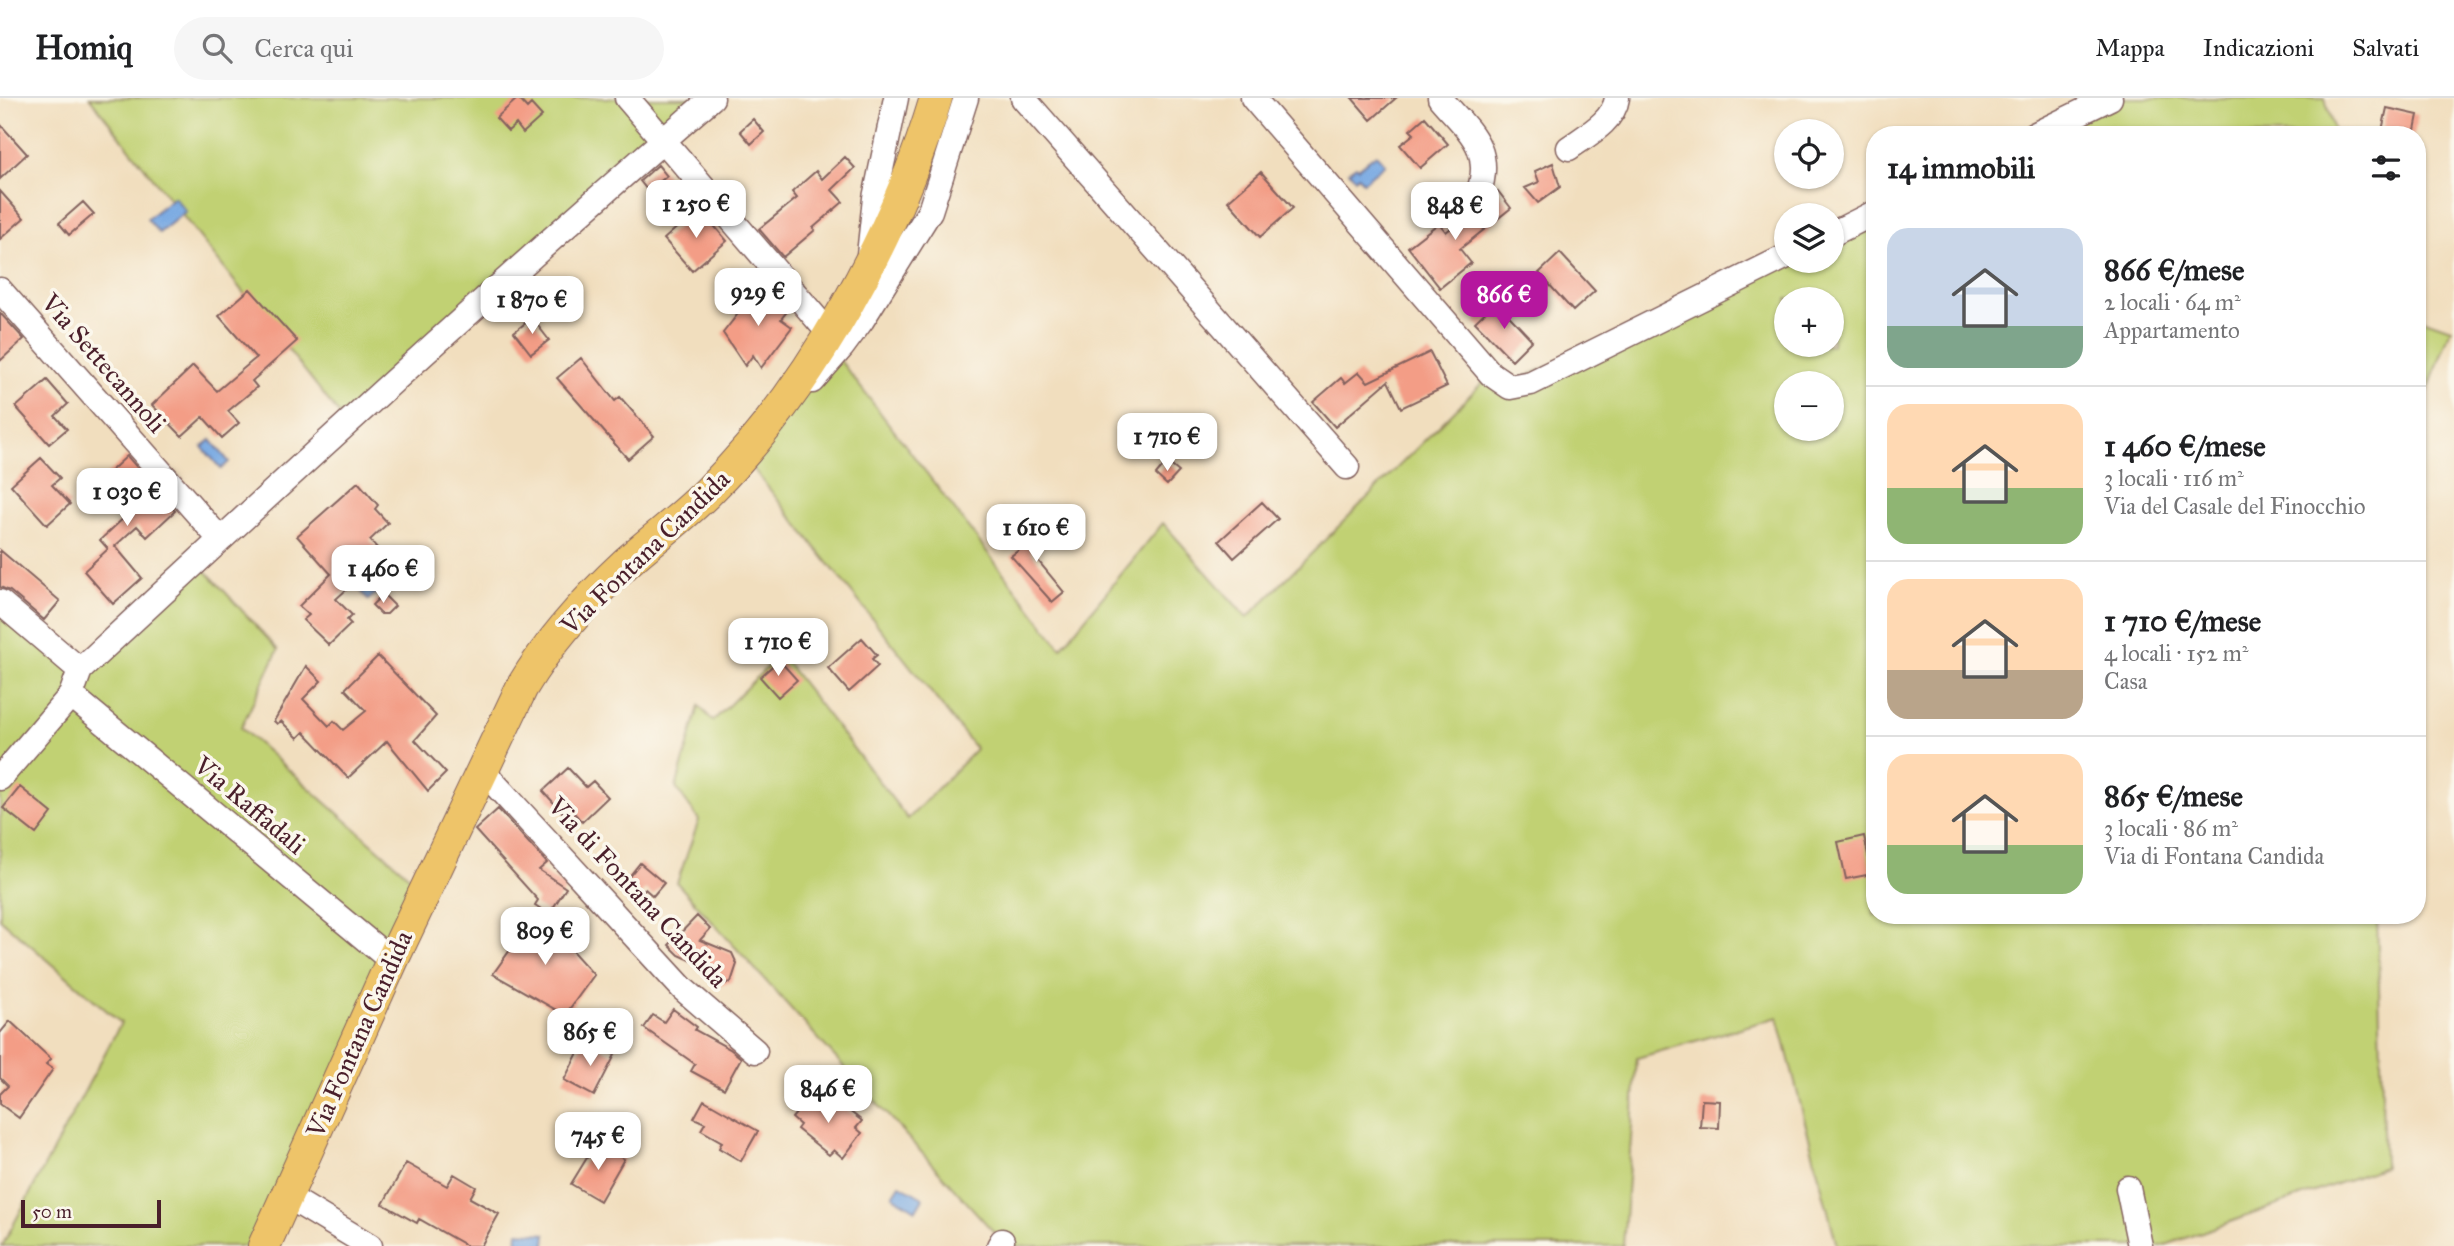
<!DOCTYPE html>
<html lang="it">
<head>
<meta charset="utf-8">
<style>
  body { margin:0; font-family:"IM FELL Great Primer",serif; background:#f6f6f6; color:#202124; height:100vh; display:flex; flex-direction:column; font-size:26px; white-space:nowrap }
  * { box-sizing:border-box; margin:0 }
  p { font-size:23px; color:#757577 }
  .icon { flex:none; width:38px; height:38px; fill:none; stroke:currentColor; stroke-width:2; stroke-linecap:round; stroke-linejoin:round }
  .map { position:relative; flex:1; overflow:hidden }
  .side { position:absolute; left:1866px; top:28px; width:560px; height:798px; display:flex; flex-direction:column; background:#fff; border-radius:28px; box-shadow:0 2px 5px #0004 }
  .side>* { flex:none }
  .buttons { position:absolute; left:1774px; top:21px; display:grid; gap:14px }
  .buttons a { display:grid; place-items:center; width:70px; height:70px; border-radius:50%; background:#fff; box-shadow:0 2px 5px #0004; font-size:35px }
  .scale { position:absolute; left:21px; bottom:18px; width:140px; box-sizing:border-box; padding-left:7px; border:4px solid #4a1f2b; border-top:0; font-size:19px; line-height:24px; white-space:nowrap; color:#4a1f2b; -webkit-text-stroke:5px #fbf7ec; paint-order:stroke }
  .price { position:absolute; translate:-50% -60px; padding:0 16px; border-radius:14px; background:#fff; color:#222; font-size:23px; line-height:46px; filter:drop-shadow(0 2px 4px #0008) }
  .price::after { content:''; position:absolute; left:50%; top:42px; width:21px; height:16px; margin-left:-10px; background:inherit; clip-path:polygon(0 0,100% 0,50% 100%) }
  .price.active { background:#b5179e; color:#fff }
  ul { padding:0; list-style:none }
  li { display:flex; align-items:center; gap:21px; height:175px; padding:0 21px }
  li+li { border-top:2px solid #e0e0e0 }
  li span { display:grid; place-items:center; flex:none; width:196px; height:140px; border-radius:21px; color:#555 }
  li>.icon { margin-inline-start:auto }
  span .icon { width:84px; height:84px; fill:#fffc; stroke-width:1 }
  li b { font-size:30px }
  h2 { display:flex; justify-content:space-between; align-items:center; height:84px; padding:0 21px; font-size:30px }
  header { display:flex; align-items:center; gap:42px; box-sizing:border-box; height:98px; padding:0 35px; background:#fff; border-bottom:2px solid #e0e0e0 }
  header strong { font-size:33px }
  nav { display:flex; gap:38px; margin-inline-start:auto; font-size:24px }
  .search { width:490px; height:63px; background:#f6f6f6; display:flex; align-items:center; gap:18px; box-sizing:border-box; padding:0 24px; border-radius:38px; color:#757577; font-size:26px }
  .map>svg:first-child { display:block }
  .green { fill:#c1d173; stroke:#86784f; stroke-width:2; fill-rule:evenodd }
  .water { fill:#77a8e2; stroke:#606486; stroke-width:2 }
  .building { fill:#f39d86 }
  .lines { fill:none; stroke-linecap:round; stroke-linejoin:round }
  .minor-casing { stroke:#84625e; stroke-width:27 }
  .major-casing { stroke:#84625e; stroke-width:34 }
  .minor { stroke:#fff; stroke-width:24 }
  .major { stroke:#eec469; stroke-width:32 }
  .labels { text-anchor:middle; stroke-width:7; stroke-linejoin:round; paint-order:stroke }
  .street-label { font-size:26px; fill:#4a1f2b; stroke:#fbf7ec }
</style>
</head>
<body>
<header>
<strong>Homiq</strong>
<div class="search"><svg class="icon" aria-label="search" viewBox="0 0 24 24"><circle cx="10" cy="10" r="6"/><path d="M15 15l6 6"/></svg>Cerca qui</div>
<nav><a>Mappa</a><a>Indicazioni</a><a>Salvati</a></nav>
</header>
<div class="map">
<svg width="2454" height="1148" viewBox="0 0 2454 1148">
  <rect width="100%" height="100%" fill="#fbf7ec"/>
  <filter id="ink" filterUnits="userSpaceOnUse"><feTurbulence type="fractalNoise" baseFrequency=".0143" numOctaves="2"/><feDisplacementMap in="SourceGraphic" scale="14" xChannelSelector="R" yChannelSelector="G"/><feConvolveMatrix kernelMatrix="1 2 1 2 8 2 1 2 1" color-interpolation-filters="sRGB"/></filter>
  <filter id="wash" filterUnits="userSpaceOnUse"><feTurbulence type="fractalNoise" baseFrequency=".00686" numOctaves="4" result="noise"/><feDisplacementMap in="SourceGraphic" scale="28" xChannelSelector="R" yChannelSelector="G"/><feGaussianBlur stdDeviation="1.57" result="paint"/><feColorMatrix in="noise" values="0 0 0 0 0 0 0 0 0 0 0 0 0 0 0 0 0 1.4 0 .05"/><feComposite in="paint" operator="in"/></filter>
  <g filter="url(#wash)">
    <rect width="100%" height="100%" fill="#f1debe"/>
    <path class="green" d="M90,0h622l-366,325z
      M2110,0h215l10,37h-301z
      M1874,115v702h503l7,252 -221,79h-326l-59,-229 -141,41 -14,188h-624l3,-5 -325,-358 22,-63 -23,-32 23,-82 14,15 67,-67 128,165 68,-70 -233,-293 82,-115 236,307 102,-125 84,95 244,-244 15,11 281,-124h45v-27zM1787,201h45v46h-45zM1787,285h45v46h-45z
      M2417,219l34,12 -24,64 -10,38z
      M197,463l81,89 -37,78 184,162 -161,356h-262l119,-223 -121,-104v-317l80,67z"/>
    <path class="water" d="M1376,56l9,10 -22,18 -5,-6 -3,3 -6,-8 7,-5 2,2z
      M174,99l12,14 -27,22 -12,-14z
      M211,342l18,22 -8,7 -19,-22z
      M396,455l12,13 -40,34 -11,-14z
      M900,1087l23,13 -7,12 -23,-14z
      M518,1134l28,2 -1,12h-28z"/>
    <g id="blocks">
      <path class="building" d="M518,0l9,10 4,-4 11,12 -19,17 -7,-9 -8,7 -12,-13z
        M1352,0h44l-25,22z
        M2387,10l31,7 -4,20h-33z
        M1425,19l23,27 -28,24 -20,-23 14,-11 -4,-4z
        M753,21l11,13 -13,12 -11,-13z
        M0,26l27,30 -27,25z
        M845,59l10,11 -23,22 11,12 -30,26 2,2 -32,27 -24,-28 38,-31 -5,-6 24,-21 6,8z
        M1553,65l7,24 -22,16 -13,-15 14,-6 -4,-11z
        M658,67l9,11 -19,15 -8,-10z
        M1261,74l32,36 -33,29 -32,-36z
        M0,93l24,27 -24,21z
        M1498,93l13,17 -51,41 11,14 -31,25 -32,-41 31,-24 7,9 30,-24 12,-3z
        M83,104l11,12 -25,21 -10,-12z
        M699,110l28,33 -35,30 -28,-32z
        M1560,155l35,38 -22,20 -34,-38z
        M250,191l47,52 -45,40 5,6 -29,24 11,12 -17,15 -19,-21 -21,19 -30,-31 41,-39 24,25 39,-33 -37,-42z
        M771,191l18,20 -8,10 11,8 -31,41 -8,-13 -8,11 -22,-33 32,-41 9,7z
        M1496,204l36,38 -20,20 -37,-38z
        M0,215l24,26 -24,22z
        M532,220l17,22 -18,14 -17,-22z
        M1430,254l17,34 -46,22 -13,-27 -53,46 -22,-25 28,-24 4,5 14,-11 9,10z
        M581,260l34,43 5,-4 34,39 -26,23 -71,-81z
        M47,282l21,24 -13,12 12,13 -18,15 -33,-37z
        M127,358l48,55 -28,26 -10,-11 -22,20 27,32 -29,26 -29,-33 24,-22 -8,-9 27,-25 -6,-6 4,-4 -24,-25z
        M41,360l19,20 -8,7 18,19 -23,21 -36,-40z
        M1167,364l12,10 -12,13 -11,-10z
        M358,384l20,23 -3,4 13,14 -18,17 14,16 -48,43 16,16 -5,5 4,4 -22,21 -26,-25 6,-5 -10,-9 32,-32 -34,-38z
        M1262,404l16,17 -44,39 -15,-17z
        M1040,427l9,11 -19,15 34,41 -12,10 -41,-46 8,-6 -4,-5z
        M0,452l60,51 -16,19 -34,-29 -10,-4z
        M383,496l12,12 -8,8h-6l-9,-9z
        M862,540l15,17 -5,4 6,7 -29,26 -21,-24z
        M378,558l58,60 -21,24 31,33 -18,18 -41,-50 -39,37 -44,-46 -6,6 -17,-17 -4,3 -3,-3 32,-55 15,15 -18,18 26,27 5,-5 9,9 23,-19 -21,-22z
        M779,562l18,20 -19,17 -18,-20z
        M568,670l18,19 7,-6 15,16 -26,25 -13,-15 -6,6 -20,-22z
        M20,689l32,26 -16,21 -33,-26z
        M498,711l49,54 -8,7 27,18 -17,26 -14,-9 3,-5 -63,-70z
        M1864,738l8,38 -26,5 -8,-37z
        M640,765l24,20 -11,13 -8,-7 -10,12 -15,-13z
        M537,814l57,63 -29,40 -72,-41z
        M697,818l13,13 -10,11 32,13 5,11 -6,18 -9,3 -16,-7 4,-9 -31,-14 -10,-10z
        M673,911l24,18 -2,3 35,19 11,9 -17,31 -33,-18 4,-7 -51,-36 9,-13 11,7z
        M10,923l41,38 -5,5 7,5 -34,49 -19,-14v-10l8,-8 -8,-8v-45z
        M585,941l30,16 -21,41 -30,-16z
        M825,994l37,29 -6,7 6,5 -19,25 -9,-8 -5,5 -32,-26 3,-4 -8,-7 19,-23 7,6z
        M704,1002l54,31 -17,30 -22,-13 3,-6 -21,-12 4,-7 -11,-5z
        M1702,1002l18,1 -1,27 -19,-1z
        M596,1045l28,16 -24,42 -29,-17z
        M406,1065l41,23 7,-12 22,13 -6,11 29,16 -18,32h-14l-48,-27 -2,4 -34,-19z"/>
    </g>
  </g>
  <g filter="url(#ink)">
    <use href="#blocks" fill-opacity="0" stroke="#84625e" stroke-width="2"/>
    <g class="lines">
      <g class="minor-casing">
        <path id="minor" d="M627,0l202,235
          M1023,0l324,369
          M1253,0l238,276 19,13 21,-4 256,-127
          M1440,0c27,32 55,50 38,96
          M2034,37l76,-37
          M1569,50c18,-13 45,-27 48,-50
          M1832,136l42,-21
          M869,157l6,-57 21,-100
          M0,192l220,249
          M812,283l30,-34 20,-27 68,-109 36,-113
          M0,504l80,68
          M71,597l321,266
          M482,672l201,219 72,62
          M0,680l71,-83 9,-25c208,-194 418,-386 632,-572
          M2128,1090l12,58
          M287,1098l83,50
          M999,1148l3,-5"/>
      </g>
      <g class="major-casing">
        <path id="major" d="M264,1148l128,-285 130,-274c28,-47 65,-88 105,-125 28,-25 58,-46 84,-73 101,-102 184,-253 225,-391"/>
      </g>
      <use href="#minor" class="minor"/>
      <use href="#major" class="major"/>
    </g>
  </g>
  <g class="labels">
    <g class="street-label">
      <text transform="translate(104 265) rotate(49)" y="9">Via Settecannoli</text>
      <text transform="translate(645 454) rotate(-44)" y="9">Via Fontana Candida</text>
      <text transform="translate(250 707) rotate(40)" y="9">Via Raffadali</text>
      <text transform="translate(638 794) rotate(47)" y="9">Via di Fontana Candida</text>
      <text transform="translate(359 936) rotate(-66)" y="9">Via Fontana Candida</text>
    </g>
  </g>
</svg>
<div class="buttons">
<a><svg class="icon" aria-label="locate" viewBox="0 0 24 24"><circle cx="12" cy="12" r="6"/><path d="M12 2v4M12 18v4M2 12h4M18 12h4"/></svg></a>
<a><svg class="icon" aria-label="layers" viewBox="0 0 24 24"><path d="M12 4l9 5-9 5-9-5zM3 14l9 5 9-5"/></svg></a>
<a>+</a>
<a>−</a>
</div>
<div class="scale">50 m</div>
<b class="price" style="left:696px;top:142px">1 250 €</b>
<b class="price" style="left:1455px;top:144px">848 €</b>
<b class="price" style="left:758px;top:230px">929 €</b>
<b class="price active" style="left:1504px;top:233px">866 €</b>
<b class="price" style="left:532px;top:238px">1 870 €</b>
<b class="price" style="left:1167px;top:375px">1 710 €</b>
<b class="price" style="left:127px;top:430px">1 030 €</b>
<b class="price" style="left:1036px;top:466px">1 610 €</b>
<b class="price" style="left:383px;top:507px">1 460 €</b>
<b class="price" style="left:778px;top:580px">1 710 €</b>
<b class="price" style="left:545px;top:869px">809 €</b>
<b class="price" style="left:590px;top:970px">865 €</b>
<b class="price" style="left:828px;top:1027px">846 €</b>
<b class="price" style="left:598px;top:1074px">745 €</b>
<section class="side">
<h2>14 immobili<svg class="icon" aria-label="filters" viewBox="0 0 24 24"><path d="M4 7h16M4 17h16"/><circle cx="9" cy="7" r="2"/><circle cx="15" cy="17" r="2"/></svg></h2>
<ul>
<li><span style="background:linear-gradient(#c9d6e8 70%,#7fa58c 0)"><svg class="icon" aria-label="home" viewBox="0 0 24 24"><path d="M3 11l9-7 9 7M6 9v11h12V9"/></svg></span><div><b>866 €/mese</b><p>2 locali · 64 m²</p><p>Appartamento</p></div></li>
<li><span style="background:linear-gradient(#ffd9b3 60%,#8fb573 0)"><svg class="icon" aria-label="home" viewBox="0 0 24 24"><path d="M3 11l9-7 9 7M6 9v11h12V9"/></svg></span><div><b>1 460 €/mese</b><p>3 locali · 116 m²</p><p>Via del Casale del Finocchio</p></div></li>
<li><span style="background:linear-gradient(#ffd9b3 65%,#b9a48a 0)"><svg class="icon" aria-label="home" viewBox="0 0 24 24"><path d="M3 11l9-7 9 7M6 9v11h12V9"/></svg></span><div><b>1 710 €/mese</b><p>4 locali · 152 m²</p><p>Casa</p></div></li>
<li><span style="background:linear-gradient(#ffd9b3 65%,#8fb573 0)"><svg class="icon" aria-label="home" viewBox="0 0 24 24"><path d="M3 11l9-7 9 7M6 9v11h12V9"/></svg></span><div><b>865 €/mese</b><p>3 locali · 86 m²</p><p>Via di Fontana Candida</p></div></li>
</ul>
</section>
</div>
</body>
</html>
